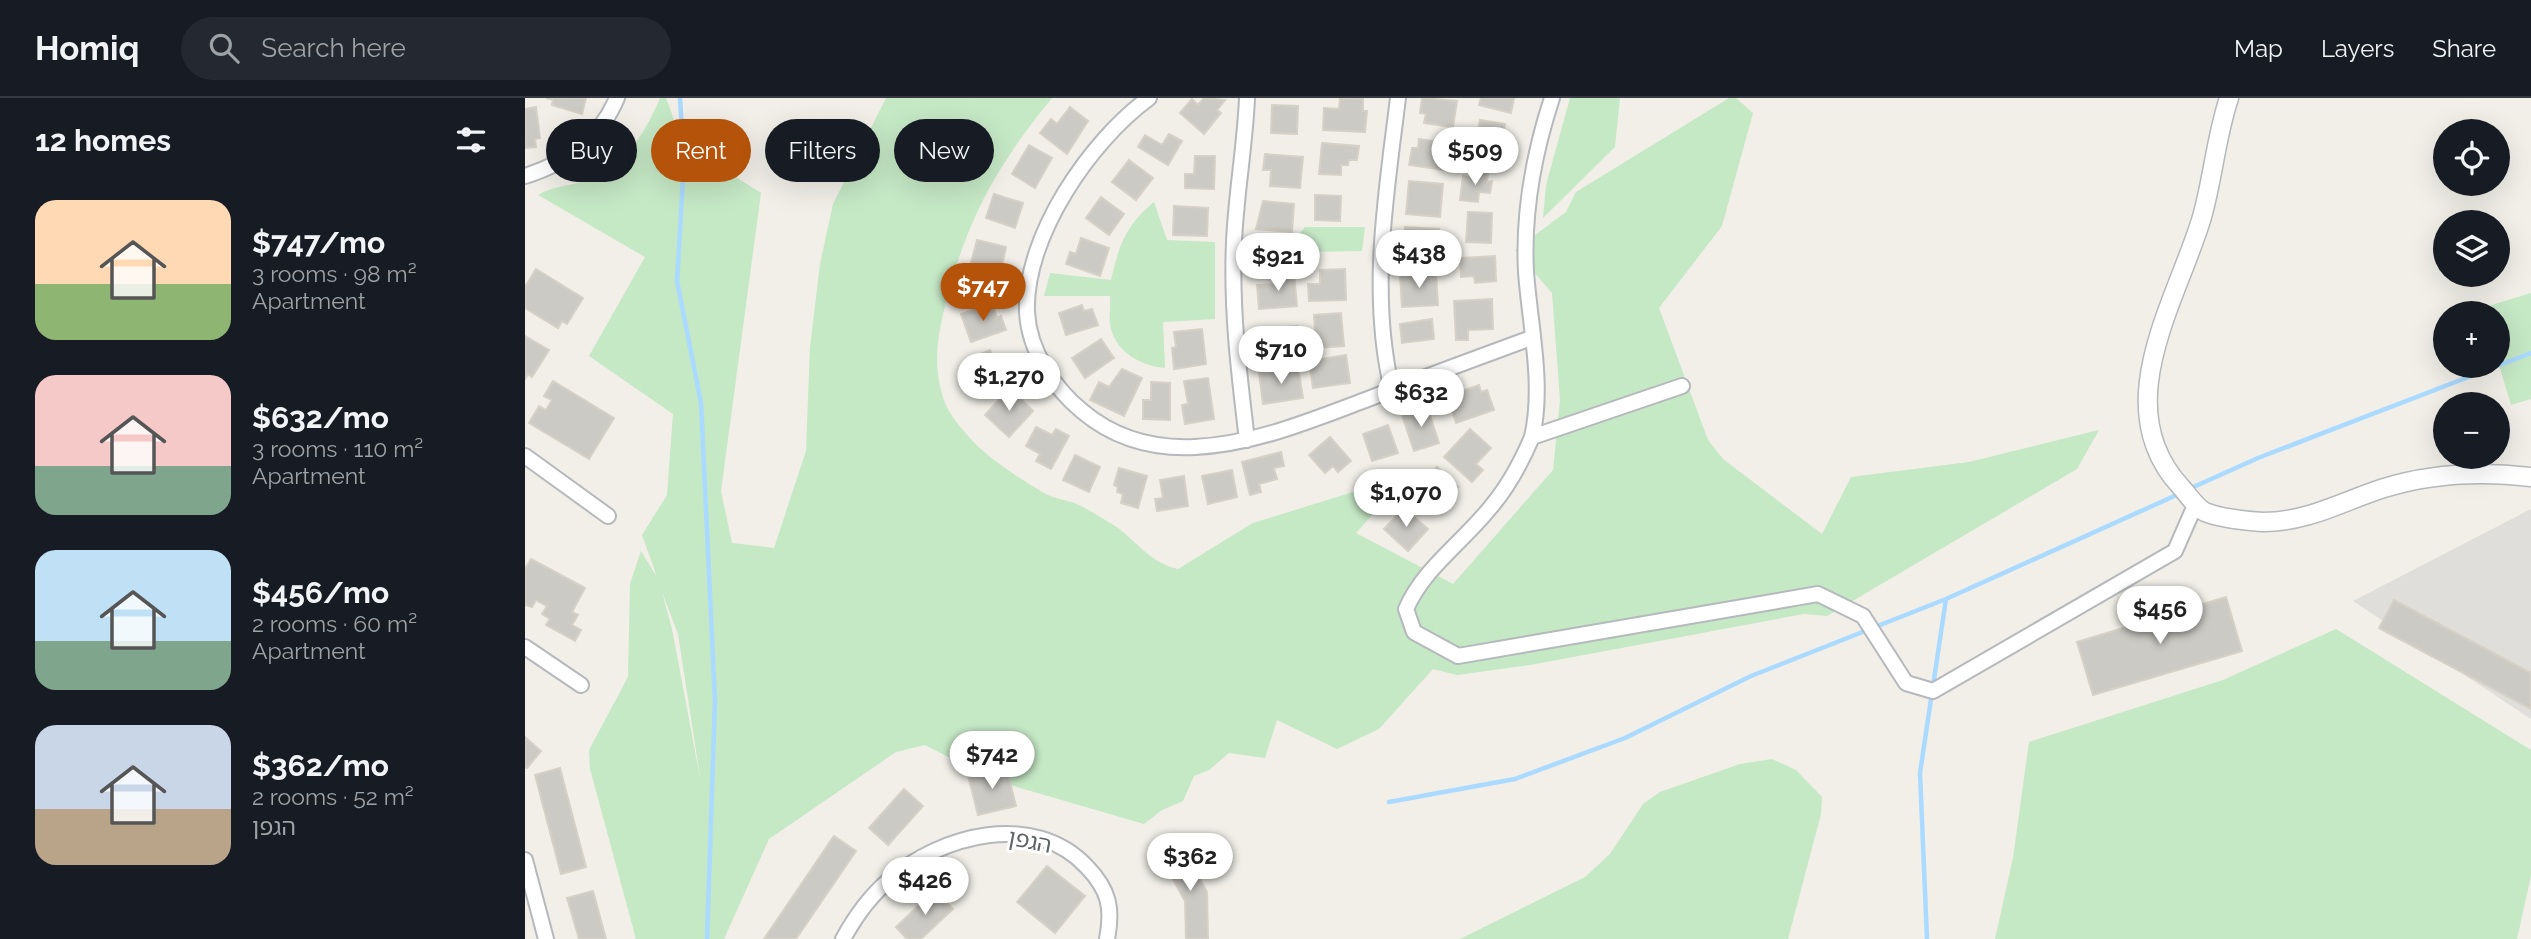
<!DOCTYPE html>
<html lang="en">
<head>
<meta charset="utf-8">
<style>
  body { margin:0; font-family:Raleway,"Noto Sans Hebrew",sans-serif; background:#242831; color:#f1f3f6; height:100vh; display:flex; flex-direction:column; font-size:26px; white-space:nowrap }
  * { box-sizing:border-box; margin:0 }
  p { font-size:23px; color:#9ea1a6 }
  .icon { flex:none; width:38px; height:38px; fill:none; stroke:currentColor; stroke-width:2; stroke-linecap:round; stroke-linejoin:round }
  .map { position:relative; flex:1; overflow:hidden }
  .details { display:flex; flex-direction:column; background:#171b24; width:525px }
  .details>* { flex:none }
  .hud { position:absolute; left:21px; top:21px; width:665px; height:63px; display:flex; gap:14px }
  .tools { position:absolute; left:1908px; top:21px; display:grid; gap:14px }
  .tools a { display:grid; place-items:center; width:77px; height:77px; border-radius:50%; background:#171b24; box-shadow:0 7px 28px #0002; font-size:35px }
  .price { position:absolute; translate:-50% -60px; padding:0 16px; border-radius:24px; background:#fff; color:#222; font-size:23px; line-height:46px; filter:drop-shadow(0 2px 4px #0008) }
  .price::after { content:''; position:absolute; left:50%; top:42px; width:21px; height:16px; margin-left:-10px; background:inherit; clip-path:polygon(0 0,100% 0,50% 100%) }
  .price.on { background:#b45309; color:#fff }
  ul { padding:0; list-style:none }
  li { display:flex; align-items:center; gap:21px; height:175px; padding:0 35px }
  li span { display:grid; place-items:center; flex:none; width:196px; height:140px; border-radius:21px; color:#555 }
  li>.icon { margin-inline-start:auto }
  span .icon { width:84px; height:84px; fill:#fffc; stroke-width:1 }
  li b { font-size:30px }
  h2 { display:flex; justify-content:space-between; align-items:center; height:84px; padding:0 35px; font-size:30px }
  .pill { padding:0 24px; border-radius:32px; background:#171b24; box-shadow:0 7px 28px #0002; font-size:24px; line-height:63px }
  .pill.on { background:#b45309; color:#fff }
  header { display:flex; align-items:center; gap:42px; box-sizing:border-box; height:98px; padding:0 35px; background:#171b24; border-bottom:2px solid #363941 }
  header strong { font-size:33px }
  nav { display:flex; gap:38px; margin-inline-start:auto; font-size:24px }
  .search { width:490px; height:63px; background:#242831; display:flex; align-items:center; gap:18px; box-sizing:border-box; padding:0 24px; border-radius:38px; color:#9ea1a6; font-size:26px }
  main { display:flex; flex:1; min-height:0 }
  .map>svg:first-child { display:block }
  .industrial { fill:#e0deda }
  .green { fill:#c5e8c5; fill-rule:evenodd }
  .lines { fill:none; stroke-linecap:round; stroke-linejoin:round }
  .stream { stroke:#aadaff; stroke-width:4.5 }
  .building { fill:#cccac5; stroke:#d6d1c6; stroke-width:2 }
  .minor-casing { stroke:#b5b8bc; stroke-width:18 }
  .tertiary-casing { stroke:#b5b8bc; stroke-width:21 }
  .minor { stroke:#fff; stroke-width:14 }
  .tertiary { stroke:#fff; stroke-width:18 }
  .labels { text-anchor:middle; stroke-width:6; stroke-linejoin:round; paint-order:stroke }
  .street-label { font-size:23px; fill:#5f6368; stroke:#fff }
</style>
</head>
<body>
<header>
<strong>Homiq</strong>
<div class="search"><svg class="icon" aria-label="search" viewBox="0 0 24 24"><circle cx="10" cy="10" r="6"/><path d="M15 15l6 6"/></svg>Search here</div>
<nav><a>Map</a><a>Layers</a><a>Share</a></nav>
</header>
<main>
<section class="details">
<h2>12 homes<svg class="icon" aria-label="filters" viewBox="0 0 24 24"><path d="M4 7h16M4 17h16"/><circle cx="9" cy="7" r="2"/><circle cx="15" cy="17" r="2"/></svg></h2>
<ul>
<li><span style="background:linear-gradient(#ffd9b3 60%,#8fb573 0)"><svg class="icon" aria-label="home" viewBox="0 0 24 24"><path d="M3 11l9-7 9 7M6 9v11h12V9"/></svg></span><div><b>$747/mo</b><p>3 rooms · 98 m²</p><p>Apartment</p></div></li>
<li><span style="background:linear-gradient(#f6c9c9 65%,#7fa58c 0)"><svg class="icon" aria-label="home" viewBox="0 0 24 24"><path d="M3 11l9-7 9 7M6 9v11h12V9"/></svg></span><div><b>$632/mo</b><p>3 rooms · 110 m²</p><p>Apartment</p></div></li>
<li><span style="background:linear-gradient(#bfe0f5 65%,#7fa58c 0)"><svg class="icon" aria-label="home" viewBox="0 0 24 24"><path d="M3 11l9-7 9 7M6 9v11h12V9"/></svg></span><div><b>$456/mo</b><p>2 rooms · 60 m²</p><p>Apartment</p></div></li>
<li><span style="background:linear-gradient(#c9d6e8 60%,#b9a48a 0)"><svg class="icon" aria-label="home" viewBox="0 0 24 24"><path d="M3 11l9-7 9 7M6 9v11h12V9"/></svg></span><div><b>$362/mo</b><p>2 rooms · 52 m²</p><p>הגפן</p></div></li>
</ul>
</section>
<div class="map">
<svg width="2006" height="841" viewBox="0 0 2006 841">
  <rect width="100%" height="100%" fill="#f1efe8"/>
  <path class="industrial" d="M2006,411v210l-178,-118z"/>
  <path class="green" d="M135,0h6l17,46 78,49 -40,298 11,52 42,5 32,-97 4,-104 10,-83 13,-60 53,-106h166c-50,61 -82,114 -102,190 -11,40 -20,74 -5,115 4,11 16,25 24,34 16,19 55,45 77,57 11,6 24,6 35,12 13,7 25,14 37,22 21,16 33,35 60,41l75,-46 155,-48 -52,58 97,51 100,-114 7,-70 -8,-107 -37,-43 51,-38 10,-20 153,-94h7l17,15 -31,113 -63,82 49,132 15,19 99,75 29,-57 118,-15 130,-32 -22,39 -250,147 -23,-2 -274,51 -73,10 -24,-6 -54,60 -42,20 -60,-29 -12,38 -36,-5 -20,17 -15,6 -11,25 -21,9 -18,14 -151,-44 -68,-35 -29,7 -127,87 -45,100h-88l-46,-170 -1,-19 39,-73 2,-93 11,-33 16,26 -15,-42 25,-40 6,-81 -84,-58 56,-99 -107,-62c15,-9 31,-9 47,-14 39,-12 60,-48 75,-83zM137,494l16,42 23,149 -29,-154z
    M1045,0h50l-5,49 -72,71 3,-33z
    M629,104l13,38 48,2v77l-52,3 2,46c-24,-2 -52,-17 -55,-45 -1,-9 1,-18 0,-27h-66l6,-23 61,7c8,-34 14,-54 43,-78z
    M780,129h60l-3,24 -54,1 -12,12 -49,2 2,-29 45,3z
    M2006,195v106l-20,6 -14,-47v-45h-13l-2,-5z
    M1811,531l195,121v126l-14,63h-522l18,-81 16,-116 194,-62z
    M1247,661l24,11 26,27 -1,17 -33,125h-328l125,-62 25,-23 33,-50 17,-12 80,-28z"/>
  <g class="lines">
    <path class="stream" d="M155,0l4,64 -7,119 24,122 14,298 -8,238
      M1972,268l34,-13
      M1664,391l69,-31 239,-92
      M864,704l126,-23 110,-41 126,-62 195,-77 235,-106
      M1402,841l-7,-166 26,-174"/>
  </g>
  <path class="building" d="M21,0h40l-4,16 -30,-9 1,-5z
    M679,0l21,2 -8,10 4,3 -17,21 -24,-21 12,-14 6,6z
    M815,0l23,1v12h4l-2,21 -42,-2 1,-22 15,1z
    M897,0l35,3 -4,26 -29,-4 2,-9 -6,-1z
    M956,0h33l-3,15 -32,-8z
    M747,7l26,1 -1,28 -26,-1z
    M11,9l4,31 -5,1 1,8 -11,1v-39z
    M545,9l18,14 -21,33 -27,-21 11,-14 6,5z
    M955,22l25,4 -5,29 -25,-4z
    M644,36l13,7 -14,24 -30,-18 7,-12 17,10z
    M894,41l30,4 -4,27 -36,-5 3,-17h6z
    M797,45l37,3 -2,14h-8l-1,5h-7v10l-22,-1z
    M504,47l23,13 -17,30 -23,-14z
    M740,56l38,3 -3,31 -30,-2 1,-16h-8z
    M670,58h20l-1,33 -29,-1v-14h9z
    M604,62l24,18 -17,22 -24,-18z
    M952,74l11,1 -1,9 5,-1 -2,12 -11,-1 -1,10 -18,-2 3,-24 13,2z
    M884,83l34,3 -3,33 -34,-3z
    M469,96l29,9 -8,25 -29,-10z
    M790,97l26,1 -1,25 -25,-1z
    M576,99l23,17 -15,21 -23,-17z
    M738,103l31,3 -2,28 -36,-3z
    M649,108l34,2 -1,28 -34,-1z
    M943,114l24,1 -1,30 -25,-1z
    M880,129l34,2 -2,31 -34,-3z
    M556,140l28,10 -9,28 -34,-12 4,-12 6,2z
    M452,142l29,7 -5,23 -30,-7z
    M970,158l1,25 -21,2 -1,-7 -13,1 -1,-19z
    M11,171l47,29 -16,26 -5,-3 -4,7 -33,-20v-21z
    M820,171l1,31 -37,1 -1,-17h12v-14z
    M769,175l3,33 -38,3 -2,-24 18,-1 -1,-9z
    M911,175l2,32 -36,2 -2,-32z
    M967,201l1,30 -25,1v10h-12l-2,-39z
    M467,205l5,15 4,-2 5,14 -35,12 -10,-28z
    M557,207l2,6 8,-2 6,16 -32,10 -7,-22z
    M816,215l3,33 -28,2 -2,-33z
    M907,221l2,20 -32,4 -2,-19z
    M772,228l2,23 -37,4 -2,-24z
    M677,231l4,35 -32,5 -2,-21 4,-1 -2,-15z
    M0,238l24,14 -17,27 -4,-3 -3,5z
    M576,241l13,19 -29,20 -13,-20z
    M465,252l6,15 12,-5 7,16 -32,14 -14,-31z
    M821,257l4,28 -37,5 -4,-27z
    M773,269l5,31 -40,6 -4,-31z
    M597,271l20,9 -18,38 -34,-16 9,-18 10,5z
    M683,280l6,41 -29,5 -3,-19 6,-1 -4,-23z
    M28,283l61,37 -25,41 -60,-36 10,-17 7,4 6,-10 -8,-4z
    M626,284l19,1v37l-27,-1v-19h8z
    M954,287l2,7 6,-2 7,20 -38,13 -9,-27z
    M485,290l23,23 -24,26 -24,-22z
    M902,308l12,37 -25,8 -12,-36z
    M863,327l10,28 -26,8 -9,-27z
    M511,329l16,8 4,-6 13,7 -18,33 -15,-8 4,-7 -14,-8z
    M945,331l21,19 -15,16 7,6 -11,12 -28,-25z
    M805,339l21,24 -13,11 -5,-6 -8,7 -16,-18z
    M756,354l3,14 -10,2 3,11 -18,5 2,8 -11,3 -8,-33z
    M550,357l25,12 -11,25 -26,-12z
    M912,369l21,20 -18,19 -21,-19z
    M594,370l28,8 -9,32 -17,-5 2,-9 -6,-2 1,-5 -4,-2z
    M707,372l5,27 -29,7 -6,-28z
    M659,378l4,30 -31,5 -2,-12 8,-1 -3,-18z
    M879,410l24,21 -20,22 -24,-22z
    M6,461l54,29 -13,24 6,3 -6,10 9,5 -6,11 -29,-16 4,-6 -8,-5 5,-8 -11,-6 -4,7 -7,-2v-36z
    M1701,499l16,54 -149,44 -16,-53z
    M1869,502l137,73v36l-152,-81z
    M0,639l16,14 -14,17 -2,-1z
    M481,668l10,40 -38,9 -10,-40z
    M35,670l26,99 -25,7 -26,-99z
    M379,691l19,17 -35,39 -19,-17z
    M309,738l22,15 -60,88h-32z
    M657,748l25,46 1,47h-22l-1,-38 -24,-43z
    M522,768l38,30 -30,37 -38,-31z
    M410,792l18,19 -32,30h-14l-11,-12z
    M68,793l13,48h-27l-12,-41z"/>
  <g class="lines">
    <g class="minor-casing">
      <path id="minor" d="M624,0c-59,43 -125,139 -122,214 2,39 27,76 55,99 32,27 71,38 113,36 60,-3 117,-27 173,-48 54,-21 109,-41 163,-61
        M722,0c-2,48 -11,96 -13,144 -3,67 5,132 13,198
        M0,78c42,-13 75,-38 92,-78
        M1157,288l-150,51c-11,26 -24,50 -42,71 -28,35 -66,60 -84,101l8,23 44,24 360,-62 45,22 43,67 27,8 242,-140 21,-48
        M867,292c-23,-98 -6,-194 6,-292
        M1007,339c12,-52 -2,-111 -6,-165 -3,-57 8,-119 26,-174
        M0,358l83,60
        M0,549l56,38
        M0,762l21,79
        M318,841c12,-22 26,-42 46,-59 52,-45 145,-70 198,-13 22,23 26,41 20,72"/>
    </g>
    <g class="tertiary-casing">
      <path id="tertiary" d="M1704,0c-13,39 -16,80 -27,119 -25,84 -95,189 -22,269 7,7 16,22 25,26 15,6 42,9 58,10 45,0 80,-21 121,-34 48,-15 97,-17 147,-11"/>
    </g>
    <use href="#minor" class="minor"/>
    <use href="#tertiary" class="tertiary"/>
  </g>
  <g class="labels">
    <g class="street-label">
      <text transform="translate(505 743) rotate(11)" y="8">הגפן</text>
    </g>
  </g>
</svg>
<div class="tools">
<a><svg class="icon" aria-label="locate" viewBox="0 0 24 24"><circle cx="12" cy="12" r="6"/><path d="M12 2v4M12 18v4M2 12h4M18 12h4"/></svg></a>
<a><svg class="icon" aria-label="layers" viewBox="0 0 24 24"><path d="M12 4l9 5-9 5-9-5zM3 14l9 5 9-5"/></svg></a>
<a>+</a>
<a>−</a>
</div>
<b class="price" style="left:950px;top:89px">$509</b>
<b class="price" style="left:894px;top:192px">$438</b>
<b class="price" style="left:753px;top:195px">$921</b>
<b class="price on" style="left:458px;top:225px">$747</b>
<b class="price" style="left:756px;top:288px">$710</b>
<b class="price" style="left:484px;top:315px">$1,270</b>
<b class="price" style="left:896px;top:331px">$632</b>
<b class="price" style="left:881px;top:431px">$1,070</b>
<b class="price" style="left:1635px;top:548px">$456</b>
<b class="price" style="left:467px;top:693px">$742</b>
<b class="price" style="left:665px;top:795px">$362</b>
<b class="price" style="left:400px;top:819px">$426</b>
<div class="hud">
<a class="pill">Buy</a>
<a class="pill on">Rent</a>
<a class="pill">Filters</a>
<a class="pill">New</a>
</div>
</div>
</main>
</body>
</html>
